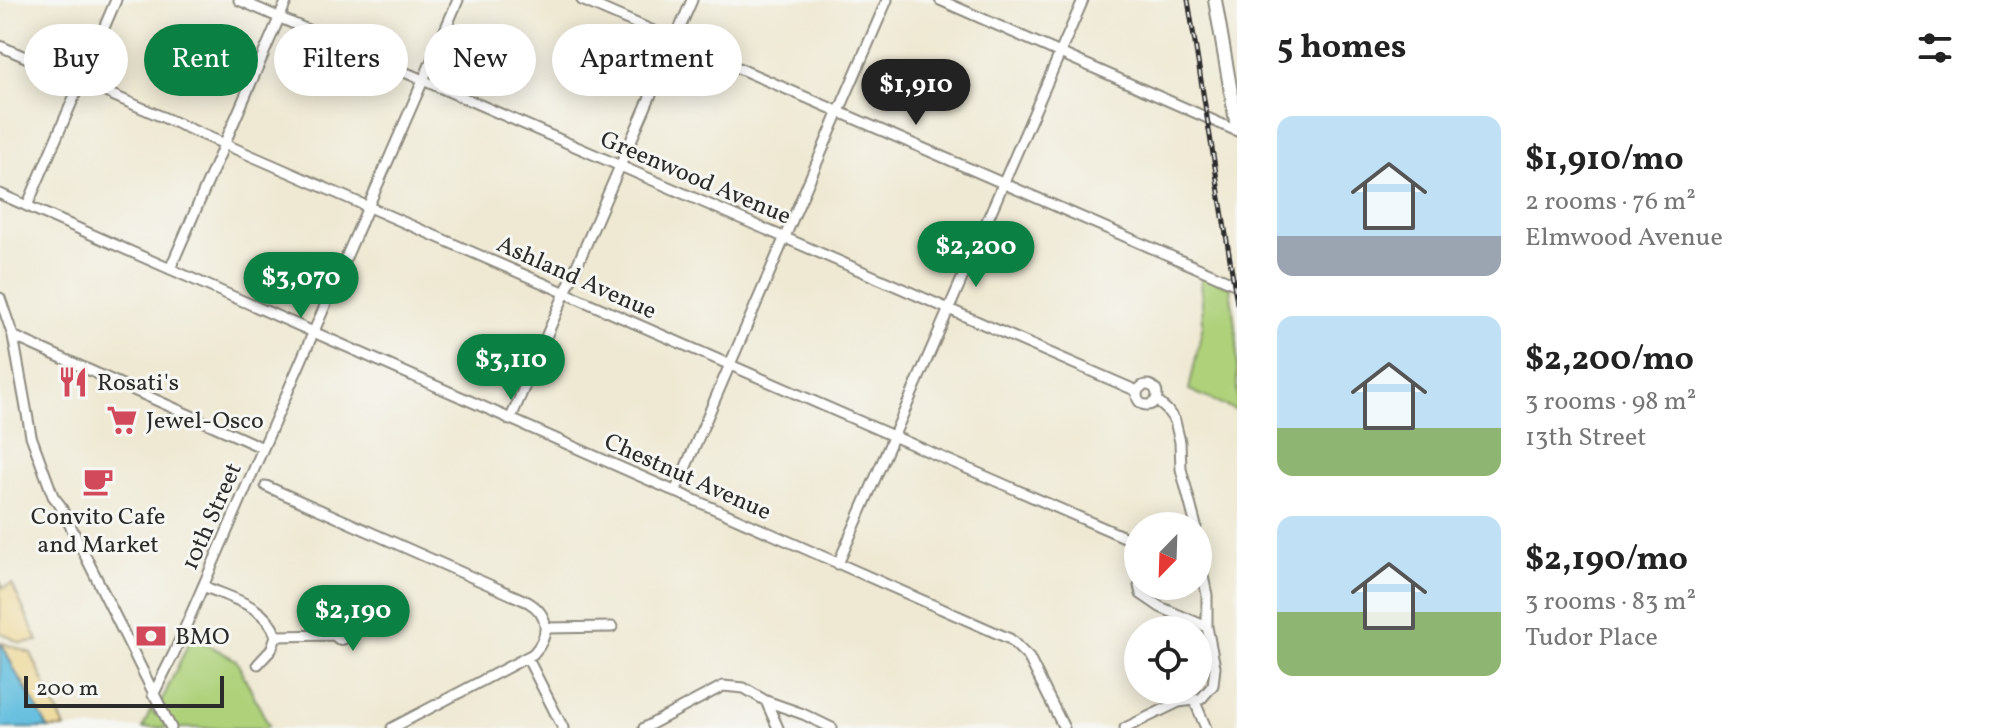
<!DOCTYPE html>
<html lang="en">
<head>
<meta charset="utf-8">
<style>
  body { margin:0; font-family:Vollkorn,serif; background:#f6f6f6; color:#222; height:100vh; display:flex; flex-direction:column; font-size:30px; white-space:nowrap }
  * { box-sizing:border-box; margin:0 }
  p { font-size:26px; color:#767676 }
  .icon { flex:none; width:44px; height:44px; fill:none; stroke:currentColor; stroke-width:2; stroke-linecap:round; stroke-linejoin:round }
  .map { position:relative; flex:1; overflow:hidden }
  .side { display:flex; flex-direction:column; background:#fff; width:760px }
  .side>* { flex:none }
  .banner { position:absolute; left:24px; top:24px; width:760px; height:72px; display:flex; gap:16px }
  .needle { width:52px; rotate:203deg }
  .tools { position:absolute; left:1124px; top:512px; display:grid; gap:16px }
  .tools a { display:grid; place-items:center; width:88px; height:88px; border-radius:50%; background:#fff; box-shadow:0 4px 20px #0003; font-size:40px }
  .scale { position:absolute; left:24px; bottom:20px; width:200px; box-sizing:border-box; padding-left:8px; border:4px solid #2b2b2b; border-top:0; font-size:22px; line-height:28px; white-space:nowrap; color:#2b2b2b; -webkit-text-stroke:6px #f6f6f2; paint-order:stroke }
  .price { position:absolute; translate:-50% -68px; padding:0 18px; border-radius:28px; background:#0b8043; color:#fff; font-size:26px; line-height:52px; filter:drop-shadow(0 2px 4px #0008) }
  .price::after { content:''; position:absolute; left:50%; top:48px; width:24px; height:18px; margin-left:-12px; background:inherit; clip-path:polygon(0 0,100% 0,50% 100%) }
  .price.selected { background:#222; color:#fff }
  ul { padding:0; list-style:none }
  li { display:flex; align-items:center; gap:24px; height:200px; padding:0 40px }
  li span { display:grid; place-items:center; flex:none; width:224px; height:160px; border-radius:16px; color:#555 }
  li>.icon { margin-inline-start:auto }
  span .icon { width:96px; height:96px; fill:#fffc; stroke-width:1 }
  li b { font-size:34px }
  h2 { display:flex; justify-content:space-between; align-items:center; height:96px; padding:0 40px; font-size:34px }
  .tag { padding:0 28px; border-radius:36px; background:#fff; box-shadow:0 4px 20px #0003; font-size:28px; line-height:72px }
  .tag.selected { background:#0b8043; color:#fff }
  main { display:flex; flex:1; min-height:0 }
  .map>svg:first-child { display:block }
  .green { fill:#aed17a; stroke:#6c7e52; stroke-width:2 }
  .sand { fill:#eeda9e; stroke:#8c8264; stroke-width:2 }
  .water { fill:#60bdde; stroke:#467484; stroke-width:2 }
  .lines { fill:none; stroke-linecap:round; stroke-linejoin:round }
  .minor-casing { stroke:#8d8a7f; stroke-width:13 }
  .major-casing { stroke:#8d8a7f; stroke-width:16 }
  .minor { stroke:#fff; stroke-width:9 }
  .major { stroke:#fff; stroke-width:12 }
  .rail-casing { stroke:#2b2b2b; stroke-width:5 }
  .rail { stroke:#f6f6f2; stroke-width:2; stroke-dasharray:6; stroke-linecap:butt }
  .labels { text-anchor:middle; stroke-width:6; stroke-linejoin:round; paint-order:stroke }
  .street-label { font-size:24px; fill:#2b2b2b; stroke:#f6f6f2 }
  .poi-label { font-size:24px; fill:#2b2b2b; stroke:#f6f6f2; text-anchor:start }
</style>
</head>
<body>
<main>
<div class="map">
<svg width="1237" height="728" viewBox="0 0 1237 728">
  <rect width="100%" height="100%" fill="#f6f6f2"/>
  <filter id="ink" filterUnits="userSpaceOnUse"><feTurbulence type="fractalNoise" baseFrequency=".0125" numOctaves="2"/><feDisplacementMap in="SourceGraphic" scale="16" xChannelSelector="R" yChannelSelector="G"/><feConvolveMatrix kernelMatrix="1 2 1 2 8 2 1 2 1" color-interpolation-filters="sRGB"/></filter>
  <filter id="wash" filterUnits="userSpaceOnUse"><feTurbulence type="fractalNoise" baseFrequency=".006" numOctaves="4" result="noise"/><feDisplacementMap in="SourceGraphic" scale="32" xChannelSelector="R" yChannelSelector="G"/><feGaussianBlur stdDeviation="1.8" result="paint"/><feColorMatrix in="noise" values="0 0 0 0 0 0 0 0 0 0 0 0 0 0 0 0 0 1.4 0 .05"/><feComposite in="paint" operator="in"/></filter>
  <g filter="url(#wash)">
    <rect width="100%" height="100%" fill="#efe9d3"/>
    <path class="green" d="M1201,275l29,12 7,54v70l-48,-21 14,-66z
      M192,636l44,24 33,66 -5,2h-121l8,-19 4,6z"/>
    <path class="sand" d="M0,581l3,7 9,-4 26,57 -18,2 -20,-11z
      M2,643l29,10 34,75h-17l-9,-13 -15,-32 -7,-8z"/>
    <path class="water" d="M0,643c6,8 10,19 15,28 11,19 23,38 33,57h-48z"/>
  </g>
  <g filter="url(#ink)">
    <g class="lines">
      <g class="minor-casing">
        <path id="minor" d="M239,0l898,391
          M582,0l655,285
          M940,0l297,131
          M0,46l1138,497
          M0,194l1010,445 19,19 35,70
          M27,206l89,-206
          M170,269l117,-269
          M0,298l13,38 18,100 22,60 7,9 111,223
          M13,336l250,112
          M1137 395a10 10 0 1 1 20 0a10 10 0 1 1-20 0Z
          M1156,400l11,10 8,11 5,21 1,27 15,57
          M510,420l182,-420
          M266,486l262,116c22,13 22,34 5,52l-141,74
          M675,492l212,-492
          M838,564l245,-564
          M203,586c27,12 63,19 73,50l59,-1
          M1139,586l2,8 19,13 47,20
          M546,628l66,-1
          M335.5 634a5.5 5.5 0 1 1 11 0a5.5 5.5 0 1 1-11 0Z
          M527,657l36,71
          M258,664l13,-14 5,-14
          M153,695l21,-42 284,-653
          M766,701l12,27
          M1195,702l11,26
          M644,728l79,-42 21,2 22,13 37,13 29,14
          M1125,728l54,-26 22,-3 12,-14 2,-18 -8,-40v-32l-9,-42"/>
      </g>
      <g class="major-casing">
        <path id="major" d="M1215,0l22,127"/>
      </g>
      <use href="#minor" class="minor"/>
      <use href="#major" class="major"/>
      <g class="rail-casing">
        <path id="rail" d="M1188,0l49,303"/>
      </g>
      <use href="#rail" class="rail"/>
    </g>
  </g>
  <defs>
    <g id="restaurant-bare" transform="scale(2.4)"><path d="M-5-6h1v4h1v-4h1v4h1v-4h1v5L-1.5 .5V6h-2V.5L-5-1ZM5-6V6H3V1.5H1.5Q1.5-4 5-6Z" fill="#d1495b" stroke="#f6f6f2" stroke-width="2.5" paint-order="stroke"/></g>
    <g id="supermarket-bare" transform="scale(2.4)"><path d="M-6-5.5h2.5l.6 2H6L4.5 2H-2.5L-4.4-4H-6ZM-1.5 3.2a1.3 1.3 0 1 0 .1 0ZM3 3.2a1.3 1.3 0 1 0 .1 0Z" fill="#d1495b" stroke="#f6f6f2" stroke-width="2.5" paint-order="stroke"/></g>
    <g id="cafe-bare" transform="scale(2.4)"><path d="M-5.5-4.5H6V0H3Q3 3.5 0 3.5H-2.5Q-5.5 3.5-5.5 0ZM3-3.2v2h1.7v-2ZM-6 4.5H4V6H-6Z" fill="#d1495b" stroke="#f6f6f2" stroke-width="2.5" paint-order="stroke"/></g>
    <g id="bank-bare" transform="scale(2.4)"><path d="M-6-4H6V4H-6ZM0-2.3a2.3 2.3 0 1 0 0 4.6a2.3 2.3 0 1 0 0-4.6Z" fill="#d1495b" stroke="#f6f6f2" stroke-width="2.5" paint-order="stroke"/></g>
  </defs>
  <g fill-rule="evenodd">
    <use href="#restaurant-bare" x="73" y="382"/>
    <use href="#supermarket-bare" x="122" y="420"/>
    <use href="#cafe-bare" x="98" y="481"/>
    <use href="#bank-bare" x="151" y="636"/>
  </g>
  <g class="labels">
    <g class="street-label">
      <text transform="translate(696 177) rotate(23)" y="8">Greenwood Avenue</text>
      <text transform="translate(577 277) rotate(24)" y="8">Ashland Avenue</text>
      <text transform="translate(688 476) rotate(24)" y="8">Chestnut Avenue</text>
      <text transform="translate(211 516) rotate(-66)" y="8">10th Street</text>
    </g>
    <g class="poi-label">
      <text x="97" y="390">Rosati's</text>
      <text x="146" y="428">Jewel-Osco</text>
      <text x="98" y="524" text-anchor="middle">Convito Cafe<tspan x="98" dy="28">and Market</tspan></text>
      <text x="175" y="644">BMO</text>
    </g>
  </g>
</svg>
<div class="tools">
<a><svg class="needle" viewBox="-14 -14 28 28"><path d="M0-13l5 13h-10z" fill="#e53935"/><path d="M0 13l5-13h-10z" fill="#767676"/></svg></a>
<a><svg class="icon" aria-label="locate" viewBox="0 0 24 24"><circle cx="12" cy="12" r="6"/><path d="M12 2v4M12 18v4M2 12h4M18 12h4"/></svg></a>
</div>
<div class="scale">200 m</div>
<b class="price selected" style="left:916px;top:127px">$1,910</b>
<b class="price" style="left:976px;top:289px">$2,200</b>
<b class="price" style="left:301px;top:320px">$3,070</b>
<b class="price" style="left:511px;top:402px">$3,110</b>
<b class="price" style="left:353px;top:653px">$2,190</b>
<div class="banner">
<a class="tag">Buy</a>
<a class="tag selected">Rent</a>
<a class="tag">Filters</a>
<a class="tag">New</a>
<a class="tag">Apartment</a>
</div>
</div>
<section class="side">
<h2>5 homes<svg class="icon" aria-label="filters" viewBox="0 0 24 24"><path d="M4 7h16M4 17h16"/><circle cx="9" cy="7" r="2"/><circle cx="15" cy="17" r="2"/></svg></h2>
<ul>
<li><span style="background:linear-gradient(#bfe0f5 75%,#9aa5b1 0)"><svg class="icon" aria-label="home" viewBox="0 0 24 24"><path d="M3 11l9-7 9 7M6 9v11h12V9"/></svg></span><div><b>$1,910/mo</b><p>2 rooms · 76 m²</p><p>Elmwood Avenue</p></div></li>
<li><span style="background:linear-gradient(#bfe0f5 70%,#8fb573 0)"><svg class="icon" aria-label="home" viewBox="0 0 24 24"><path d="M3 11l9-7 9 7M6 9v11h12V9"/></svg></span><div><b>$2,200/mo</b><p>3 rooms · 98 m²</p><p>13th Street</p></div></li>
<li><span style="background:linear-gradient(#bfe0f5 60%,#8fb573 0)"><svg class="icon" aria-label="home" viewBox="0 0 24 24"><path d="M3 11l9-7 9 7M6 9v11h12V9"/></svg></span><div><b>$2,190/mo</b><p>3 rooms · 83 m²</p><p>Tudor Place</p></div></li>
</ul>
</section>
</main>
</body>
</html>
